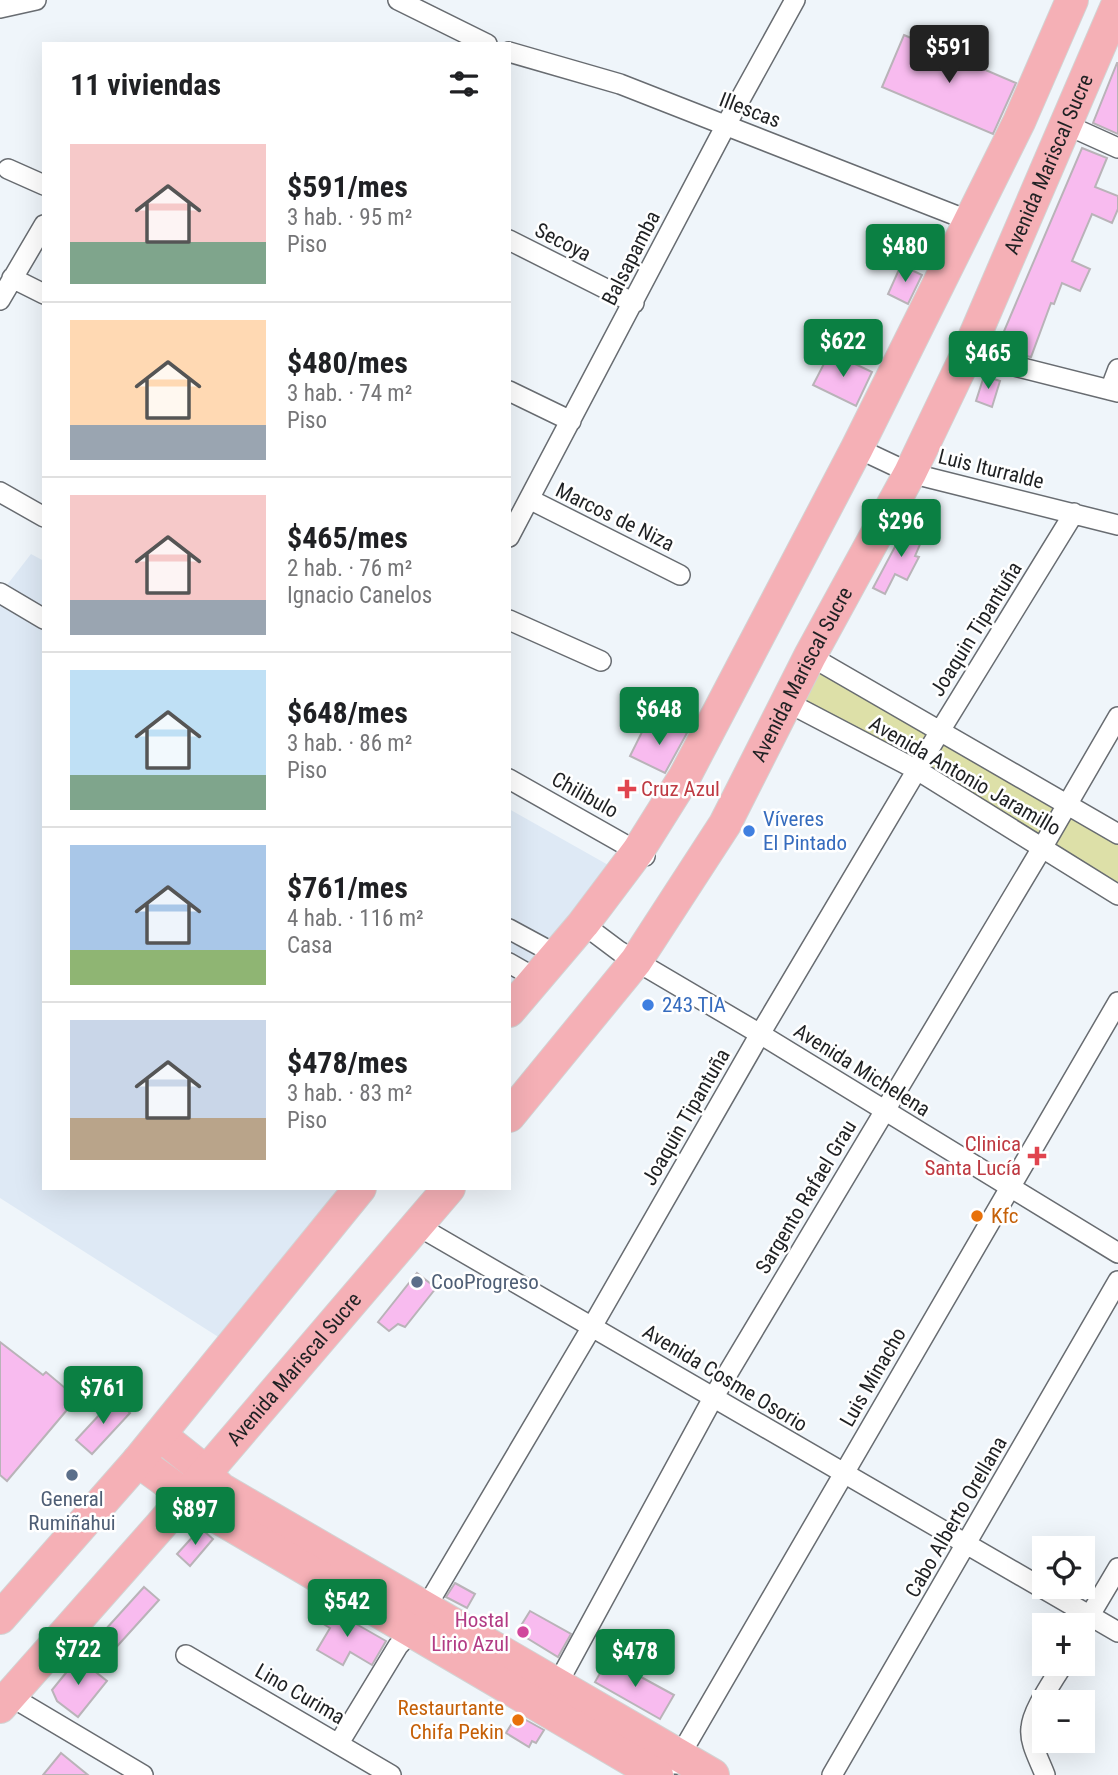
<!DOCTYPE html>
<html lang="es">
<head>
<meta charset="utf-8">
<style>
  body { margin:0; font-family:"Roboto Condensed",sans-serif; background:#f6f6f6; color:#202124; height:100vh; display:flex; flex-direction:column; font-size:26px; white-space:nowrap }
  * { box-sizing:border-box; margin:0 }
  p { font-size:23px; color:#757577 }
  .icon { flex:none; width:38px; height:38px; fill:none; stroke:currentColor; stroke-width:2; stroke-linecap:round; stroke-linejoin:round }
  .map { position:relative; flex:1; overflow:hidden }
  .panel { position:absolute; left:42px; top:42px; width:469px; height:1148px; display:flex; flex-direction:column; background:#fff; border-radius:0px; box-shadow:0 7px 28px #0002 }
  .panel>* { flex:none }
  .fabs { position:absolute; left:1032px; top:1536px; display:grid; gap:14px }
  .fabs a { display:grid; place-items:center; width:63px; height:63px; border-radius:0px; background:#fff; box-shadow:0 7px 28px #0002; font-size:35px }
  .price { position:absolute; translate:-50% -60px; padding:0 16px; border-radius:7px; background:#0b8043; color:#fff; font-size:23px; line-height:46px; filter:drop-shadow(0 2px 4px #0008) }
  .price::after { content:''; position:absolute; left:50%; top:42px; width:21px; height:16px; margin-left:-10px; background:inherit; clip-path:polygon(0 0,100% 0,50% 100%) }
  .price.active { background:#222; color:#fff }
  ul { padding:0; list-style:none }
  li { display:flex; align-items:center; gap:21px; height:175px; padding:0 28px }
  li+li { border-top:2px solid #e0e0e0 }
  li span { display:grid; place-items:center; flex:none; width:196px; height:140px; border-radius:0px; color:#555 }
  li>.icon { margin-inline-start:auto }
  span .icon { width:84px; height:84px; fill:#fffc; stroke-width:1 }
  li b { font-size:30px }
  h2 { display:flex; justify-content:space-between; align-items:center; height:84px; padding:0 28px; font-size:30px }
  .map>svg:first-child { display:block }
  .built { fill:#dee9f5 }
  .green { fill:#dde0a8 }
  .building { fill:#f8bbef; stroke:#b9b3b8; stroke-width:2 }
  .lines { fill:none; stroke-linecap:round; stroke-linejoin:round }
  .street-casing { stroke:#686c71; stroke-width:22 }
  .primary-casing { stroke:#d2d3d3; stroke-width:34 }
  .street { stroke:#fff; stroke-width:19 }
  .primary { stroke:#f5b0b6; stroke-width:32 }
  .health-dot { fill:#e0444e; stroke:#fff; stroke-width:2.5 }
  .shop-dot { fill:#3f7fe0; stroke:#fff; stroke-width:2.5 }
  .food-dot { fill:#e8710a; stroke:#fff; stroke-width:2.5 }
  .service-dot { fill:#5c6f8a; stroke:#fff; stroke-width:2.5 }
  .hotel-dot { fill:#d1479c; stroke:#fff; stroke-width:2.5 }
  .labels { text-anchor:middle; stroke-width:5; stroke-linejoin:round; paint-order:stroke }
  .street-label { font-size:21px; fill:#1f2123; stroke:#fff }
  .health-label { font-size:21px; fill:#be3a42; stroke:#fff; text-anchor:start }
  .shop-label { font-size:21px; fill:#366cbe; stroke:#fff; text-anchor:start }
  .food-label { font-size:21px; fill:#c56008; stroke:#fff; text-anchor:start }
  .service-label { font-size:21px; fill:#4e5e75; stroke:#fff; text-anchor:start }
  .hotel-label { font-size:21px; fill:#b23c85; stroke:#fff; text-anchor:end }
</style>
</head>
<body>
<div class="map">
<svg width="1118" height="1775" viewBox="0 0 1118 1775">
  <rect width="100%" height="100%" fill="#eff5fa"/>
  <path class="built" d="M31,554l13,7v627h308l-132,150 -220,-140v-604z
    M509,809l101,57 -101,144z"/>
  <path class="green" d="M810,656l308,178v61l-331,-193z"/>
  <path class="building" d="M904,35l112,48 -23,51 -111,-47z
    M1117,63h1v71l-25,-11z
    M1082,148l25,10 -12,29 23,9v13l-6,14 -20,-9 -20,47 18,8 -10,22 -18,-8 -8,21 -3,-1 -20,54 -5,-1 -22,-8 -5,-5z
    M901,265l21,10 -14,29 -20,-10z
    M830,352l42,20 -16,34 -43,-21z
    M984,376l16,5 -8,26 -16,-6z
    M906,526l18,9 -9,21 4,1 -12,23 -12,-6 -10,20 -12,-6z
    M666,724l21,9 -22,40 -35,-17 14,-28 16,8z
    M417,1273l19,15 -31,39 -7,-3 -9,7 -11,-9z
    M0,1342l43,33 3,-3 31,26 -70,83 -7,-6z
    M114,1399l16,14 -38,41 -16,-14z
    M197,1532h8l8,7 -23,27 -13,-12z
    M455,1583l20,11 -8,14 -21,-11z
    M144,1587l15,13 -48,53 -15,-13z
    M323,1605l63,36 -14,24 -22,-13 -7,13 -26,-15 13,-22 -15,-9z
    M530,1611l41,23 -13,23 -41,-25z
    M78,1658l29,23 -29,36 -21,-16 -5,-11z
    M608,1659l66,36 -14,24 -65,-37z
    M517,1715l27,15 -8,13 -4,-2 -3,6 -23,-14z
    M61,1753l27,22h-45z"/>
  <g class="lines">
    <g class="street-casing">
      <path id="street" d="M398,0l89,44
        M0,8l36,-8
        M509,52l111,32 350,137
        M1067,125l51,23
        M8,169l36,16
        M509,240l125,63
        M12,278l32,16
        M0,300l44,-75
        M967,354l151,38
        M1110,390l8,-21
        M509,391l62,30
        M857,448l53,25 208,52
        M0,492l44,25
        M529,499l151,76
        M509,537l217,-412 69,-125
        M0,593l44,26
        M509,620l92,41
        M810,656l308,178
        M787,702l130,68 201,125
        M509,779l136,77
        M583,924l36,27 141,83 358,219
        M509,929l48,26
        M509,963l28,16
        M418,1226l700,406
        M1083,1627l35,-59
        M186,1655l205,120
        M552,1694l161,-296 329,-550 76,-131
        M10,1696l133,79
        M339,1743l59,-97 14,-15 181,-306 167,-291 180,-303 134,-218
        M675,1764l443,-762
        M832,1775l286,-494
        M1045,1775c-5,-14 -16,-32 -14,-47 1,-18 23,-48 32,-64"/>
    </g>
    <g class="primary-casing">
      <g id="primary">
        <path d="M509,1011l74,-87 55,-73 47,-75 172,-328 162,-326 53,-122"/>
        <path id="s1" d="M509,1116l127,-155 89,-137 85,-168 100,-183 57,-119 151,-351"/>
        <path d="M160,1435l35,28 26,26 492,286"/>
        <path d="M138,1461l69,50 450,264"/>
        <path d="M0,1618l138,-157 222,-273"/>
        <path id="s2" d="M0,1707l161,-182 288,-337"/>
      </g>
    </g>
    <use href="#street" class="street"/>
    <use href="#primary" class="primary"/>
  </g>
  <g class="health-dot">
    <path d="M623.5 778.5h7v7h7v7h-7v7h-7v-7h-7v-7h7z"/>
    <path d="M1033.5 1145.5h7v7h7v7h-7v7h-7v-7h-7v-7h7z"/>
  </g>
  <g class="shop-dot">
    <circle cx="749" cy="831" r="7"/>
    <circle cx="648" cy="1005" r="7"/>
  </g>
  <g class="food-dot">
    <circle cx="977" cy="1216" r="7"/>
    <circle cx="518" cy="1720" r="7"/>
  </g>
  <g class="service-dot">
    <circle cx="417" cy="1282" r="7"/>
    <circle cx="72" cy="1475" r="7"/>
  </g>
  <circle class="hotel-dot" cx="523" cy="1632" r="7"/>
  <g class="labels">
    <g class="street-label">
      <text transform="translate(750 110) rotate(21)" y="7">Illescas</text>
      <text dy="7" stroke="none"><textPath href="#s1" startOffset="1099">Avenida Mariscal Sucre</textPath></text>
      <text transform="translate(563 242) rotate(27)" y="7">Secoya</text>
      <text transform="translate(631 258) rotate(-63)" y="7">Balsapamba</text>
      <text transform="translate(991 469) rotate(14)" y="7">Luis Iturralde</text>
      <text transform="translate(615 517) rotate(26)" y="7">Marcos de Niza</text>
      <text transform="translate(976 629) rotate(-58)" y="7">Joaquin Tipantuña</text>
      <text dy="7" stroke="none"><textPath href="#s1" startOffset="532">Avenida Mariscal Sucre</textPath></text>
      <text transform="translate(965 776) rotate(30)" y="7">Avenida Antonio Jaramillo</text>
      <text transform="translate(585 795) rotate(29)" y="7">Chilibulo</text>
      <text transform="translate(862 1070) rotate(32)" y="7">Avenida Michelena</text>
      <text transform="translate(686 1117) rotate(-60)" y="7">Joaquin Tipantuña</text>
      <text transform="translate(806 1197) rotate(-59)" y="7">Sargento Rafael Grau</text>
      <text dy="7" stroke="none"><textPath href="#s2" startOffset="448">Avenida Mariscal Sucre</textPath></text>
      <text transform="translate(873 1377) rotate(-60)" y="7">Luis Minacho</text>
      <text transform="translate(725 1378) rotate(31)" y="7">Avenida Cosme Osorio</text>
      <text transform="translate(956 1517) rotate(-60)" y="7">Cabo Alberto Orellana</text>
      <text transform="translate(300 1694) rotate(30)" y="7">Lino Curima</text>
    </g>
    <g class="health-label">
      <text x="641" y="796">Cruz Azul</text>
      <text x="1021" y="1151" text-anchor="end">Clinica<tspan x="1021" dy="24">Santa Lucía</tspan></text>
    </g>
    <g class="shop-label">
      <text x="763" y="826">Víveres<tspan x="763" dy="24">El Pintado</tspan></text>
      <text x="662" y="1012">243 TIA</text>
    </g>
    <g class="food-label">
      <text x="991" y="1223">Kfc</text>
      <text x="504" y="1715" text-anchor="end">Restaurtante<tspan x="504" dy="24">Chifa Pekin</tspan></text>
    </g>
    <g class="service-label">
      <text x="431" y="1289">CooProgreso</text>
      <text x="72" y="1506" text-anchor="middle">General<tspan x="72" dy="24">Rumiñahui</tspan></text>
    </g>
    <g class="hotel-label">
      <text x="509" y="1627">Hostal<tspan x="509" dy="24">Lirio Azul</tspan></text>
    </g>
  </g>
</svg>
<div class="fabs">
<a><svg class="icon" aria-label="locate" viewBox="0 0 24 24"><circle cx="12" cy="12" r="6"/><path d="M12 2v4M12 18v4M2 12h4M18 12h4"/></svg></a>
<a>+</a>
<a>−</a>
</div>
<b class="price active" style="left:949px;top:85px">$591</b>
<b class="price" style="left:905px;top:284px">$480</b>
<b class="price" style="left:843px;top:379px">$622</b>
<b class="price" style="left:988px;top:391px">$465</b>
<b class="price" style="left:901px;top:559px">$296</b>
<b class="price" style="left:659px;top:747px">$648</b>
<b class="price" style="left:103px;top:1426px">$761</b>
<b class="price" style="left:195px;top:1547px">$897</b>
<b class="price" style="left:347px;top:1639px">$542</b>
<b class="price" style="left:78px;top:1687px">$722</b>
<b class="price" style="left:635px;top:1689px">$478</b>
<section class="panel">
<h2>11 viviendas<svg class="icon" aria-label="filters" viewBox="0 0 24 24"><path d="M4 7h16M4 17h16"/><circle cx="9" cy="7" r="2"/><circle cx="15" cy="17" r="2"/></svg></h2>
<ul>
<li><span style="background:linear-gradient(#f6c9c9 70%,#7fa58c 0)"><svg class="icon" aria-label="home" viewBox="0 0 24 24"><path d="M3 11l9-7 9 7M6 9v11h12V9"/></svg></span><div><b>$591/mes</b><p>3 hab. · 95 m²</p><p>Piso</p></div></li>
<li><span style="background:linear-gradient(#ffd9b3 75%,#9aa5b1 0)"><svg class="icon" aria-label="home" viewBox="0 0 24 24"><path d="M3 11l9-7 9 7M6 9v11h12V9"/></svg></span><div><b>$480/mes</b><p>3 hab. · 74 m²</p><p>Piso</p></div></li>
<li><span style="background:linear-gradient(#f6c9c9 75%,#9aa5b1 0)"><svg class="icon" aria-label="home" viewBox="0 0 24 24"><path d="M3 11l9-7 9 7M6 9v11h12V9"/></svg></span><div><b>$465/mes</b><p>2 hab. · 76 m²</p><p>Ignacio Canelos</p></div></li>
<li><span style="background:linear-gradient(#bfe0f5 75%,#7fa58c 0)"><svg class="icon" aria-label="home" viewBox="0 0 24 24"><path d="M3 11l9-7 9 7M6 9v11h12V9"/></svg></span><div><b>$648/mes</b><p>3 hab. · 86 m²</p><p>Piso</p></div></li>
<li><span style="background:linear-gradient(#a9c7e8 75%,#8fb573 0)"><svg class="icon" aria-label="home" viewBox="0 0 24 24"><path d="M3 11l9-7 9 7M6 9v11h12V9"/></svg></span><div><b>$761/mes</b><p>4 hab. · 116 m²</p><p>Casa</p></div></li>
<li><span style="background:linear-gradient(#c9d6e8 70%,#b9a48a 0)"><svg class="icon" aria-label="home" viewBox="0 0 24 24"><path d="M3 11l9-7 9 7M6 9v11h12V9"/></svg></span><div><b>$478/mes</b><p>3 hab. · 83 m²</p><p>Piso</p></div></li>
</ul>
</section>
</div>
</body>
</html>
